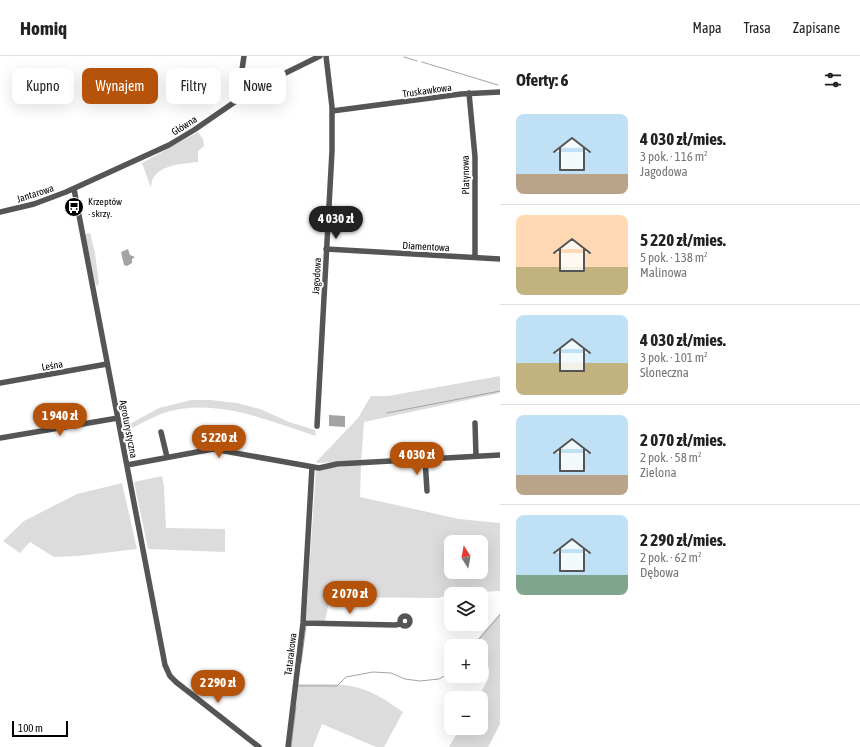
<!DOCTYPE html>
<html lang="pl">
<head>
<meta charset="utf-8">
<style>
  body { margin:0; font-family:"Asap Condensed",sans-serif; background:#f6f6f6; color:#222; height:100vh; display:flex; flex-direction:column; font-size:15px; white-space:nowrap }
  * { box-sizing:border-box; margin:0 }
  p { font-size:13px; color:#767676 }
  .icon { flex:none; width:22px; height:22px; fill:none; stroke:currentColor; stroke-width:2; stroke-linecap:round; stroke-linejoin:round }
  .map { position:relative; flex:1; overflow:hidden }
  .drawer { display:flex; flex-direction:column; background:#fff; width:360px }
  .drawer>* { flex:none }
  .guide { position:absolute; left:12px; top:12px; width:380px; height:36px; display:flex; gap:8px }
  .needle { width:26px; rotate:349deg }
  .fabs { position:absolute; left:444px; top:479px; display:grid; gap:8px }
  .fabs a { display:grid; place-items:center; width:44px; height:44px; border-radius:8px; background:#fff; box-shadow:0 4px 16px #0002; font-size:20px }
  .scale { position:absolute; left:12px; bottom:10px; width:56px; box-sizing:border-box; padding-left:4px; border:2px solid #000; border-top:0; font-size:11px; line-height:14px; white-space:nowrap; color:#000; -webkit-text-stroke:3px #fff; paint-order:stroke }
  .price { position:absolute; translate:-50% -34px; padding:0 9px; border-radius:14px; background:#b45309; color:#fff; font-size:13px; line-height:26px; filter:drop-shadow(0 1px 2px #0008) }
  .price::after { content:''; position:absolute; left:50%; top:24px; width:12px; height:9px; margin-left:-6px; background:inherit; clip-path:polygon(0 0,100% 0,50% 100%) }
  .price.on { background:#222; color:#fff }
  ul { padding:0; list-style:none }
  li { display:flex; align-items:center; gap:12px; height:100px; padding:0 16px }
  li+li { border-top:1px solid #e0e0e0 }
  li span { display:grid; place-items:center; flex:none; width:112px; height:80px; border-radius:8px; color:#555 }
  li>.icon { margin-inline-start:auto }
  span .icon { width:48px; height:48px; fill:#fffc; stroke-width:1 }
  li b { font-size:17px }
  h2 { display:flex; justify-content:space-between; align-items:center; height:48px; padding:0 16px; font-size:17px }
  .chip { padding:0 14px; border-radius:8px; background:#fff; box-shadow:0 4px 16px #0002; font-size:14px; line-height:36px }
  .chip.on { background:#b45309; color:#fff }
  header { display:flex; align-items:center; gap:24px; box-sizing:border-box; height:56px; padding:0 20px; background:#fff; border-bottom:1px solid #e0e0e0 }
  header strong { font-size:19px }
  nav { display:flex; gap:22px; margin-inline-start:auto; font-size:14px }
  main { display:flex; flex:1; min-height:0 }
  .map>svg:first-child { display:block }
  .green { fill:#dcdcdc; fill-rule:evenodd }
  .water { fill:#a3a3a3 }
  .lines { fill:none; stroke-linecap:round; stroke-linejoin:round }
  .stream { stroke:#a3a3a3; stroke-width:1 }
  .minor { stroke:#555; stroke-width:5.5 }
  .labels { text-anchor:middle; stroke-width:4; stroke-linejoin:round; paint-order:stroke }
  .street-label { font-size:10px; fill:#000; stroke:#fff }
  .poi-label { font-size:10px; fill:#000; stroke:#fff; text-anchor:start }
</style>
</head>
<body>
<header>
<strong>Homiq</strong>
<nav><a>Mapa</a><a>Trasa</a><a>Zapisane</a></nav>
</header>
<main>
<div class="map">
<svg width="500" height="691" viewBox="0 0 500 691">
  <rect width="100%" height="100%" fill="#fff"/>
  <path class="green" d="M198,76l5,7 1,7 -6,5v11c-18,2 -47,3 -47,26l-9,-25z
    M90,177l5,20 4,31 -3,2 -11,-52z
    M500,320v17l-136,29 -3,39 -44,2v-2l41,-43 13,-22h17z
    M191,344h20l26,3 23,6 29,13 26,8 1,6c-49,-16 -104,-40 -155,-22 -12,5 -24,12 -36,17l-1,-4 35,-19z
    M361,409l-1,32 99,22 41,4v68l-43,2 -19,5 -108,-1 -5,24 -19,-1 10,-151zM451,486h30v30h-30z
    M162,420l2,10 2,42 59,1v23l-77,-3 -14,-67z
    M122,427l15,66 -59,7 -24,1 -24,-15 -10,11 -17,-12 21,-20 53,-27z
    M500,557v111l-12,23h-39l11,-19h21v-30h-4c5,-9 16,-21 11,-32 -4,-10 -7,-8 -7,-20h-7l1,-4z
    M297,628c49,0 64,-3 106,28l-19,35h-8l-54,-23 -9,23h-23z"/>
  <path class="water" d="M128,193l2,6 5,2 -3,2v4l-5,3 -3,-1 -3,-13z
    M329,359l16,1v11l-16,-1z"/>
  <g class="lines">
    <path class="stream" d="M404,1l13,4
      M422,6l76,23
      M387,357l113,-22
      M473,590l27,-31
      M301,607l5,-37
      M298,630h39l9,-9 27,-5 18,1 14,6 15,2 19,-2 12,-7
      M291,691l5,-41"/>
    <path class="minor" d="M244,0l-4,27 6,11
      M469,37l6,64v100
      M332,55l129,-17 39,-2
      M74,133l91,476 5,11 6,6 83,65
      M0,156l34,-8 32,-12 103,-47 25,-15 61,-42 65,-32
      M326,193l174,10
      M0,327l107,-19
      M475,367l1,33
      M317,370l15,-275v-44l-6,-51
      M161,376l6,25
      M0,382l118,-20
      M425,403l2,32
      M127,409l86,-16 106,19 18,-4 163,-9
      M400 565a5 5 0 1 1 10 0a5 5 0 1 1-10 0Z
      M303,567l92,2 6,-1
      M288,691l15,-124 9,-156"/>
  </g>
  <defs>
    <g id="bus-disc" transform="scale(1)"><circle r="9.5" fill="#000" stroke="#fff"/><path d="M-5-6H5V4H4V6H2V4H-2V6H-4V4H-5ZM-3.5-4V0h7V-4ZM-3.5 1.2v1.5H-2V1.2ZM2 1.2v1.5H3.5V1.2Z" fill="#fff"/></g>
  </defs>
  <g fill-rule="evenodd">
    <use href="#bus-disc" x="74" y="151"/>
  </g>
  <g class="labels">
    <g class="street-label">
      <text transform="translate(427 34) rotate(-8)" y="4">Truskawkowa</text>
      <text transform="translate(184 69) rotate(-32)" y="4">Główna</text>
      <text transform="translate(465 119) rotate(-91)" y="4">Platynowa</text>
      <text transform="translate(35 137) rotate(-18)" y="4">Jantarowa</text>
      <text transform="translate(426 190) rotate(3)" y="4">Diamentowa</text>
      <text transform="translate(316 220) rotate(-87)" y="4">Jagodowa</text>
      <text transform="translate(52 309) rotate(-10)" y="4">Leśna</text>
      <text transform="translate(129 373) rotate(79)" y="4">Agroturystyczna</text>
      <text transform="translate(290 598) rotate(-83)" y="4">Tatarakowa</text>
    </g>
    <g class="poi-label">
      <text x="88" y="149">Krzeptów<tspan x="88" dy="12">- skrzy.</tspan></text>
    </g>
  </g>
</svg>
<div class="fabs">
<a><svg class="needle" viewBox="-14 -14 28 28"><path d="M0-13l5 13h-10z" fill="#e53935"/><path d="M0 13l5-13h-10z" fill="#767676"/></svg></a>
<a><svg class="icon" aria-label="layers" viewBox="0 0 24 24"><path d="M12 4l9 5-9 5-9-5zM3 14l9 5 9-5"/></svg></a>
<a>+</a>
<a>−</a>
</div>
<div class="scale">100 m</div>
<b class="price on" style="left:336px;top:184px">4 030 zł</b>
<b class="price" style="left:60px;top:381px">1 940 zł</b>
<b class="price" style="left:219px;top:403px">5 220 zł</b>
<b class="price" style="left:417px;top:420px">4 030 zł</b>
<b class="price" style="left:350px;top:559px">2 070 zł</b>
<b class="price" style="left:218px;top:648px">2 290 zł</b>
<div class="guide">
<a class="chip">Kupno</a>
<a class="chip on">Wynajem</a>
<a class="chip">Filtry</a>
<a class="chip">Nowe</a>
</div>
</div>
<section class="drawer">
<h2>Oferty: 6<svg class="icon" aria-label="filters" viewBox="0 0 24 24"><path d="M4 7h16M4 17h16"/><circle cx="9" cy="7" r="2"/><circle cx="15" cy="17" r="2"/></svg></h2>
<ul>
<li><span style="background:linear-gradient(#bfe0f5 75%,#b9a48a 0)"><svg class="icon" aria-label="home" viewBox="0 0 24 24"><path d="M3 11l9-7 9 7M6 9v11h12V9"/></svg></span><div><b>4 030 zł/mies.</b><p>3 pok. · 116 m²</p><p>Jagodowa</p></div></li>
<li><span style="background:linear-gradient(#ffd9b3 65%,#c2b280 0)"><svg class="icon" aria-label="home" viewBox="0 0 24 24"><path d="M3 11l9-7 9 7M6 9v11h12V9"/></svg></span><div><b>5 220 zł/mies.</b><p>5 pok. · 138 m²</p><p>Malinowa</p></div></li>
<li><span style="background:linear-gradient(#bfe0f5 60%,#c2b280 0)"><svg class="icon" aria-label="home" viewBox="0 0 24 24"><path d="M3 11l9-7 9 7M6 9v11h12V9"/></svg></span><div><b>4 030 zł/mies.</b><p>3 pok. · 101 m²</p><p>Słoneczna</p></div></li>
<li><span style="background:linear-gradient(#bfe0f5 75%,#b9a48a 0)"><svg class="icon" aria-label="home" viewBox="0 0 24 24"><path d="M3 11l9-7 9 7M6 9v11h12V9"/></svg></span><div><b>2 070 zł/mies.</b><p>2 pok. · 58 m²</p><p>Zielona</p></div></li>
<li><span style="background:linear-gradient(#bfe0f5 75%,#7fa58c 0)"><svg class="icon" aria-label="home" viewBox="0 0 24 24"><path d="M3 11l9-7 9 7M6 9v11h12V9"/></svg></span><div><b>2 290 zł/mies.</b><p>2 pok. · 62 m²</p><p>Dębowa</p></div></li>
</ul>
</section>
</main>
</body>
</html>
